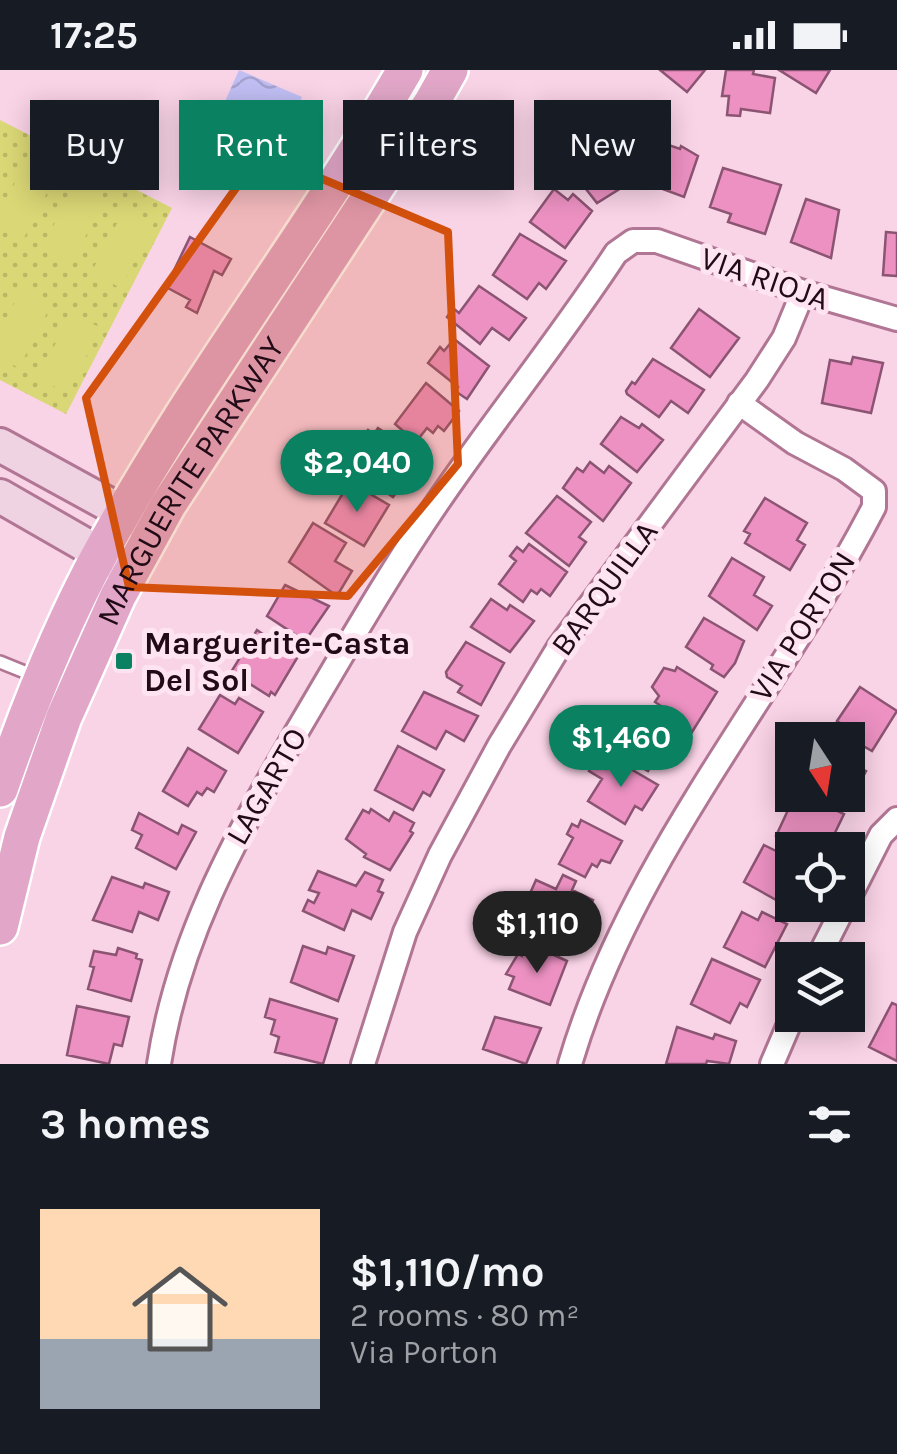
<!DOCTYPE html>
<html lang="en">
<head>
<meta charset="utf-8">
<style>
  body { margin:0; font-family:Karla,sans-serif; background:#20242c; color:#f1f3f6; height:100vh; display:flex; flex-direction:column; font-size:38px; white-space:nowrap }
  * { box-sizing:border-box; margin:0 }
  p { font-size:32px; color:#9ea1a6 }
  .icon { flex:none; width:55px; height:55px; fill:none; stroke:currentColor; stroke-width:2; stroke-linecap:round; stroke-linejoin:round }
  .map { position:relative; height:994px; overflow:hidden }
  .details { display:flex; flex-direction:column; background:#171b24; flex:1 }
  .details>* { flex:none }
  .banner { position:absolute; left:30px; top:30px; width:838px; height:90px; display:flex; gap:20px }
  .needle { width:65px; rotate:168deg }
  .buttons { position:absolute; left:775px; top:652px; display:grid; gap:20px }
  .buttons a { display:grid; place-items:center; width:90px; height:90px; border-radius:0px; background:#171b24; box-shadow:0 5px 25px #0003; font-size:50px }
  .price { position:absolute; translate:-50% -85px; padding:0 22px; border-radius:35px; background:#0a8160; color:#fff; font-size:32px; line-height:65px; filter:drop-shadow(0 2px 5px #0008) }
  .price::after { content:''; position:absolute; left:50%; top:60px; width:30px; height:22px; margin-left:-15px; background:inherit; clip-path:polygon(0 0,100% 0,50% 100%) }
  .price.current { background:#222; color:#fff }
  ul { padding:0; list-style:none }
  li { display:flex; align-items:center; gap:30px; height:250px; padding:0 40px }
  li span { display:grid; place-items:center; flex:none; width:280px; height:200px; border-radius:0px; color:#555 }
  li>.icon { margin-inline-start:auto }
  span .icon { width:120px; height:120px; fill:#fffc; stroke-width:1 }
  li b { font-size:42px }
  h2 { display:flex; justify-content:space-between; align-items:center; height:120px; padding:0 40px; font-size:42px }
  .tag { padding:0 35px; border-radius:0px; background:#171b24; box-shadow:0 5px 25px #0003; font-size:35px; line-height:90px }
  .tag.current { background:#0a8160; color:#fff }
  .status { display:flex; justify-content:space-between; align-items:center; height:70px; padding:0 50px; background:#171b24; direction:ltr }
  .status svg { height:28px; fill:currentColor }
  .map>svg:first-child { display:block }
  .park { fill:url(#park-dots) }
  .garden { fill:#dad776 }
  .water { fill:url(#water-waves) }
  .building { fill:#ec91c2; stroke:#8b5472; stroke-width:2.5 }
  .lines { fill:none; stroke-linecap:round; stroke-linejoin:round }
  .lane-casing { stroke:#b07694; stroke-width:16 }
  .street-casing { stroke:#b07694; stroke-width:28 }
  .secondary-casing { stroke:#b07694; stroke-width:38 }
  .primary-casing { stroke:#fff; stroke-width:40 }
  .lane { stroke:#fff; stroke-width:11 }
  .street { stroke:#fff; stroke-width:22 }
  .secondary { stroke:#f0d3e3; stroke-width:32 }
  .primary { stroke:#e2a7c8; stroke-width:35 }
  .marked { fill:#d4510d; fill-opacity:0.2; stroke:#d4510d; stroke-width:8; stroke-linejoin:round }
  .poi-dot { fill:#0a8160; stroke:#fee4f1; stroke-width:4 }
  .labels { text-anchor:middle; stroke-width:10; stroke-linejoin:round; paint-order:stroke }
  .street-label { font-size:32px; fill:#200b17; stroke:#fee4f1 }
  .poi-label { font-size:32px; font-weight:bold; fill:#200b17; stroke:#fee4f1; text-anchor:start }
</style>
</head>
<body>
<div class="status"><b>17:25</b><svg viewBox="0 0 49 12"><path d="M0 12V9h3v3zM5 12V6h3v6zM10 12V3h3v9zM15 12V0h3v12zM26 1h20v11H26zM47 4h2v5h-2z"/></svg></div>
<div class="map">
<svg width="897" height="994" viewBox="0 0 897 994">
  <defs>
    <pattern id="park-dots" width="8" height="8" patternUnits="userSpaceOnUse" patternTransform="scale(2.5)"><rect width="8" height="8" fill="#dad776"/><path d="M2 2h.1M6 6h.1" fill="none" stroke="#bbb765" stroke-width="1.8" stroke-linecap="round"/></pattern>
    <pattern id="water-waves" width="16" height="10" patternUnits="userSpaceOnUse" patternTransform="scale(2.5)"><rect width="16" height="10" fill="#c1bef4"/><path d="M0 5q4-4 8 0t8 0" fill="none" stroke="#a6a2d0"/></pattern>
  </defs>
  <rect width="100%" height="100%" fill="#f9d3e6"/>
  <path class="park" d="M0,50l172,88 -106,206 -66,-34z"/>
  <path class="garden" d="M27,89l30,14 -33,65 -24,-11v-15z
    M75,113l30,15 -33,65 -30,-15z
    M125,138l29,15 -33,65 -30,-15z
    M22,218l30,15 -33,65 -19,-10v-27z
    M71,243l30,15 -34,65 -29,-15z"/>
  <path class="water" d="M239,0l63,27 -34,75 -62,-28z"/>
  <path class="building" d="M660,0h45l-18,22z
    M726,0h28l-1,4 22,4 -5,35 -29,-4 -1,7 -13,-1 2,-19h-7z
    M779,0h51l-14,23z
    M608,58l20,31 -18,11 11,18 -24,15 -33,-42 9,-7 -2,-3z
    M651,69l29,10 1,-3 17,10 -14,41 -24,-9 3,-7 -9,-3 3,-7 -16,-6z
    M723,98l58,17 -16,49 -37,-12 3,-8 -21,-7z
    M554,119l14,11 5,-6 19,17 -27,37 -35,-26z
    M806,129l33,11 -8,48 -40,-16z
    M886,162l11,1v43l-14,-1z
    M520,164l46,27 -20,28 -7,-6 -12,16 -34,-24z
    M190,167l41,22 -9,16 -8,-4 -17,42 -11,-6 4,-7 -24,-13z
    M479,216l47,32 -17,22 -17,-12 -12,16 -33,-27 6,-9 6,5z
    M699,239l40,29 -29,39 -39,-29z
    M454,269l35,27 -22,33 -12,-8 3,-4 -30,-24 12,-16 4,4z
    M853,287l30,6 -12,50 -49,-10 8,-43 21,4z
    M653,289l51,31 -16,23 -17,-12 -12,16 -32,-23 -1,-3 6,-9 3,2z
    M426,313l33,28 -15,20 -6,-5 -5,7 -6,-5 -11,14 -21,-18z
    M621,347l18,11 3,-4 21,16 -26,32 -36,-28z
    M378,358l35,23 -12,18 8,5 -16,23 -52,-35 6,-10 4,3 17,-25 6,4z
    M590,392l14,11 5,-7 22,17 -28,38 -40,-33 14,-20 6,4z
    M346,418l15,9 4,-6 24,14 -25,41 -39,-23z
    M557,426l34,26 -12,15 7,5 -17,24 -43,-33z
    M765,428l42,25 -10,17 8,5 -15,25 -45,-27 5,-9 -6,-3z
    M313,453l33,20 -11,18 17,10 -15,25 -48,-34z
    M529,474l38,28 -17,24 -9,-7 -4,5 -6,-4 -8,12 -24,-18 17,-23 -6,-5 7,-9 6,5z
    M732,488l32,19 -10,18 18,11 -15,24 -48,-34z
    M285,515l44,21 -24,35 -38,-25z
    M491,529l16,11 3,-5 24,16 -24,31 -39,-25z
    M704,548l40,23 -9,22 -11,14 -13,-8 2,-4 -27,-18z
    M257,560l40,28 -22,37 -4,-3 -2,4 -38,-24z
    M466,572l38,21 -23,42 -23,-13 4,-6 -15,-9 -1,-5z
    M677,597l40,25 -25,40 -26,-14 4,-6 -15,-10 4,-6 -7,-9 12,-19 11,3z
    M860,617l37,24 -25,40 -26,-15 5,-6 -14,-9z
    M424,622l54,24 -14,25 -18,-10 -10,18 -34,-18z
    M220,625l15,9 4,-6 24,14 -25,41 -39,-24z
    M636,644l54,26 -14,24 -18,-11 -10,18 -34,-19z
    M398,676l46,24 -14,26 -7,-4 -10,18 -38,-20z
    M188,678l38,23 -12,21 -7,-4 -5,7 -5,-3 -9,14 -25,-15z
    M612,688l46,27 -16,25 -7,-4 -10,18 -37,-23 14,-22 -13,-8 5,-9 12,7z
    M848,693l18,8 -19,35 -20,-11h21z
    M795,725h8l41,19 -13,27 -7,-3 -6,12h-14l-28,-14z
    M371,739l18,12 5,-9 20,11 -4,8 3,2 -23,37 -26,-13 2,-3 -20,-15 17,-29 6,3z
    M139,743l39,21 4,-9 14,7 -20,37 -40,-21 6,-13 -10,-5z
    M581,750l41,21 -12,22 -9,-3 -4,7 -5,-3 -7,13 -26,-13 14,-26 -6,-4 5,-10 6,3z
    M764,775l28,14v26l-4,-2 -10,18 -34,-19z
    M318,801l38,15 9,-14 18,8 -5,11 5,2 -12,26 -19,-9 -8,20 -41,-19 5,-11 6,3 5,-10 -10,-3z
    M563,805l13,6 -4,9 21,10 -12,26 -19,-9 -9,19 -35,-16 -4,-4 5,-12 5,3 12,-27 20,9z
    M112,807l31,11 2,-5 24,9 -11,28 -19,-8 -7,20 -39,-12z
    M742,842l16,8 4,-8 25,12 -22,43 -41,-20z
    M303,876l23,8 2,-7 26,9 -16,45 -47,-19z
    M118,878l19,6 -1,4 6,2 -11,41 -43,-12 6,-22 -4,-1 4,-15 22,4z
    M543,880l24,11 -17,44 -41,-16 5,-12 -8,-3 12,-20 4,2 2,-4 16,6z
    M712,889l48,21 -13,27 -7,-4 -10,20 -39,-19z
    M270,929l67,20 -14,45 -48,-12 4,-15 -8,-3 4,-14 -10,-3z
    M892,933l5,2v56l-28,-14z
    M77,936l52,11 -7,29 -8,-2 -5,20 -42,-9z
    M495,947l46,11 -15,36 -43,-15z
    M677,957l36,12 2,-5 21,7 -7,23 -22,-3 -1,3h-40z"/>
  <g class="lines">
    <g class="lane-casing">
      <path id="lane" d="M0,592l37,15"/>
    </g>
    <g class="street-casing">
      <path id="street" d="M848,830l33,-65 16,-16
        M817,890l28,-55
        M159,994c18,-120 74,-223 134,-326 48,-81 94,-162 147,-239 57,-83 121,-162 176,-246l17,-12h24l146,51 94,27
        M363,994l42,-132 35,-77 59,-109 60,-99 198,-267 27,-42 19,-46
        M570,994c60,-205 207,-370 304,-557v-16l-30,-22 -49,-26 -56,-40
        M772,994l21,-49"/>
    </g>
    <g class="secondary-casing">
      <path id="secondary" d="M0,375l146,80
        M0,426l122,70"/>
    </g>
    <g class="primary-casing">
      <g id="primary">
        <path d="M0,719c28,-81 60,-162 101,-237 91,-167 209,-318 304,-482"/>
        <path id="s1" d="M0,857l22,-90 42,-120 54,-121 50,-91 264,-403 18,-32"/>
      </g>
    </g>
    <use href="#lane" class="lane"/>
    <use href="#street" class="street"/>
    <use href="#secondary" class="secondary"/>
    <use href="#primary" class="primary"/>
  </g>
  <path class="marked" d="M261,83l187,79 10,232 -110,132 -219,-9 -43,-189z"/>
  <rect class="poi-dot" x="114" y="581" width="20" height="20" rx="5"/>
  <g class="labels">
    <g class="street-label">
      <text transform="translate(765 208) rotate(19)" y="11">VIA RIOJA</text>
      <text dy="11" stroke="none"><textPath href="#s1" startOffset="488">MARGUERITE PARKWAY</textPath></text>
      <text transform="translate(604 518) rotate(-54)" y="11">BARQUILLA</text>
      <text transform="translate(802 556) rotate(-58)" y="11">VIA PORTON</text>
      <text transform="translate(266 716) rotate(-60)" y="11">LAGARTO</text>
    </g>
    <g class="poi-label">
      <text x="144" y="584">Marguerite-Casta<tspan x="144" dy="37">Del Sol</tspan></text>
    </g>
  </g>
</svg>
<div class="buttons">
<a><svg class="needle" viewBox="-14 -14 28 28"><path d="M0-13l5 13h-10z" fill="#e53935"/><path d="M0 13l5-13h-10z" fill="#9ea1a6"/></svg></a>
<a><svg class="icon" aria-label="locate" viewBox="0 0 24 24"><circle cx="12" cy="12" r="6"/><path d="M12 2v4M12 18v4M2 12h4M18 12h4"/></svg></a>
<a><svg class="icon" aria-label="layers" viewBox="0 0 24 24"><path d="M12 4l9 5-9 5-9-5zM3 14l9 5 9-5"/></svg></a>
</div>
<b class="price" style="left:357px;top:445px">$2,040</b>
<b class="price" style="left:621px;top:720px">$1,460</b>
<b class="price current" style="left:537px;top:906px">$1,110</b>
<div class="banner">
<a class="tag">Buy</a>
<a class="tag current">Rent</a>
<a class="tag">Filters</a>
<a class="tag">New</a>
</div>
</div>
<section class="details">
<h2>3 homes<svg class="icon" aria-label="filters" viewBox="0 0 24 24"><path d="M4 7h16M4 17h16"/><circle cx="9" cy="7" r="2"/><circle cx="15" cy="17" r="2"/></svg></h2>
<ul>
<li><span style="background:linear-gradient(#ffd9b3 65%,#9aa5b1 0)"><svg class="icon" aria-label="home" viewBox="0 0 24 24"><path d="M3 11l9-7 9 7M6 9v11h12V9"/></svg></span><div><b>$1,110/mo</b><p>2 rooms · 80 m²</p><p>Via Porton</p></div></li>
</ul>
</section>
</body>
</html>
